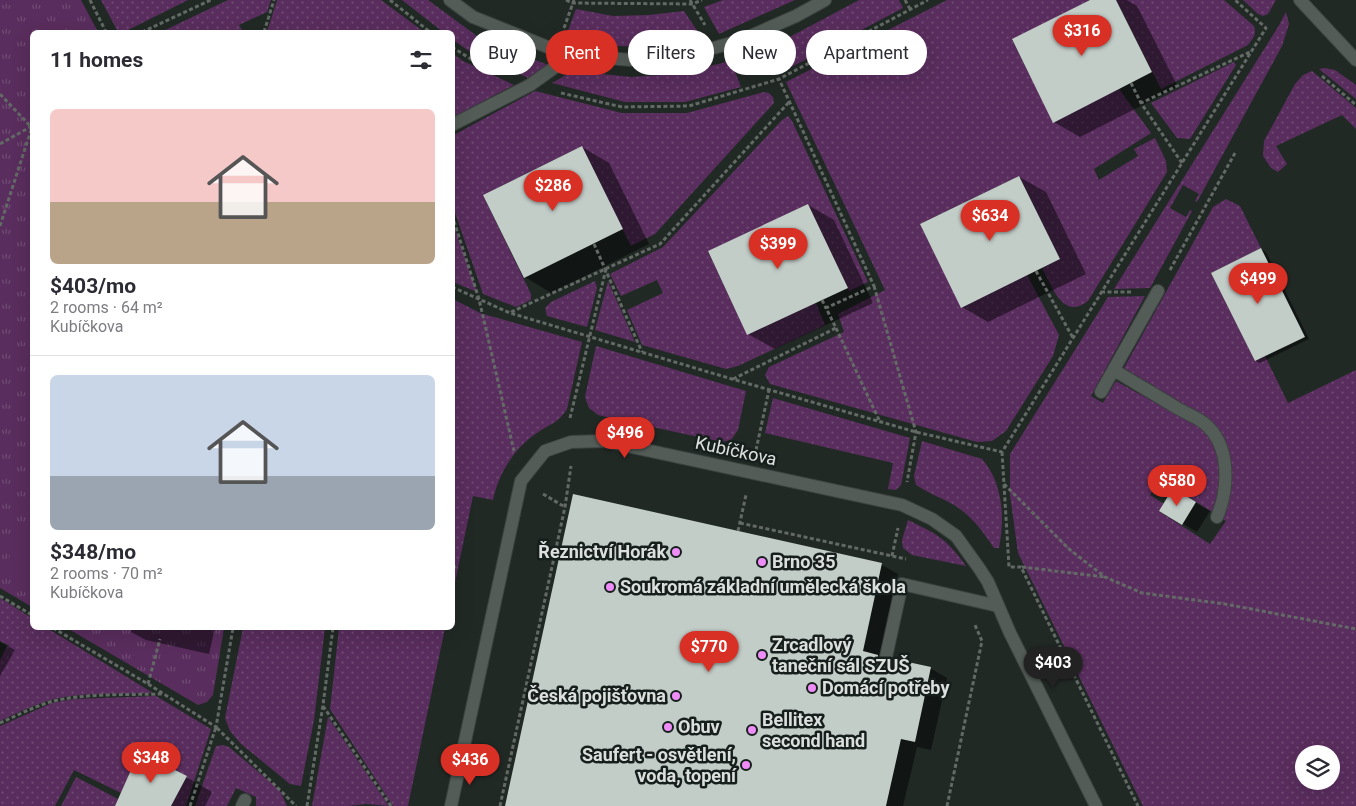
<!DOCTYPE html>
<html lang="en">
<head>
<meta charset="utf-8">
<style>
  body { margin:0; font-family:Roboto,sans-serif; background:#f2f2f3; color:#2b2b33; height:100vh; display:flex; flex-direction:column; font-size:19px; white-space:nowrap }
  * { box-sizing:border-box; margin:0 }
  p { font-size:16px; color:#7c7c81 }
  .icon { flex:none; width:28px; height:28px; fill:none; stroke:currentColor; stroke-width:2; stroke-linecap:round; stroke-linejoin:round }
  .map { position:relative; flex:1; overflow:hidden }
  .side { position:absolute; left:30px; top:30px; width:425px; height:600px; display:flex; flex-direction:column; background:#fff; border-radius:8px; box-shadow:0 5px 20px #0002 }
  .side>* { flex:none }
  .top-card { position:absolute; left:470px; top:30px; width:475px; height:45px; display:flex; gap:10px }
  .controls { position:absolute; left:1295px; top:745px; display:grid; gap:10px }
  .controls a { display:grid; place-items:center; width:45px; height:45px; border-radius:50%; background:#fff; box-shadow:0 5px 20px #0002; font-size:25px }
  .price { position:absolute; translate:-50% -42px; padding:0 11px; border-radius:18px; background:#d93025; color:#fff; font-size:16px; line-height:32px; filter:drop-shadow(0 1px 2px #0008) }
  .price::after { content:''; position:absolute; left:50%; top:30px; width:15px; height:11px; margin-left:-8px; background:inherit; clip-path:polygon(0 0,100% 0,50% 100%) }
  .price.active { background:#222; color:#fff }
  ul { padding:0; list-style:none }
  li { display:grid; align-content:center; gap:10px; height:265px; padding:0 20px }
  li+li { border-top:1px solid #e1e1e2 }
  li span { display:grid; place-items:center; height:155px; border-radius:8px; color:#555 }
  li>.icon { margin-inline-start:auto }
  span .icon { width:90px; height:90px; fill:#fffc; stroke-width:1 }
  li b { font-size:21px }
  h2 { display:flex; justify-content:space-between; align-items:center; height:60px; padding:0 20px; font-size:21px }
  .tag { padding:0 18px; border-radius:22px; background:#fff; box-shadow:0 5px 20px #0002; font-size:18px; line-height:45px }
  .tag.active { background:#d93025; color:#fff }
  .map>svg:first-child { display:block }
  .grass { fill:url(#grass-dots); fill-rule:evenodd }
  .park { fill:url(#park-tufts) }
  .pitch { fill:#592d5d }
  .shadow { fill:#0007 }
  .building { fill:#c3cdc8 }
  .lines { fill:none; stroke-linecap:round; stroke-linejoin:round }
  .lane-casing { stroke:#3c4340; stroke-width:14 }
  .street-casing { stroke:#3c4340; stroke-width:14 }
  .path { stroke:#636a66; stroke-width:3; stroke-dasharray:4 2.5; stroke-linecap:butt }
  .lane { stroke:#535c57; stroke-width:12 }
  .street { stroke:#535c57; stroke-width:12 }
  .poi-dot { fill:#ee8cf8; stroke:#171f1c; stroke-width:2 }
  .labels { text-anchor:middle; stroke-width:5; stroke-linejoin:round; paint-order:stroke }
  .street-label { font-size:18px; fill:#dbe0dd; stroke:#171f1c }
  .poi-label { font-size:18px; font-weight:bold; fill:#dbe0dd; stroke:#171f1c; text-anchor:start }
</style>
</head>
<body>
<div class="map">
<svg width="1356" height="806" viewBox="0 0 1356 806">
  <defs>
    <pattern id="grass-dots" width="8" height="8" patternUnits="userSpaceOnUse" patternTransform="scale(1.25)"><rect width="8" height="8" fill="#592d5d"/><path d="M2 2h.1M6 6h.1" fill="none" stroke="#704b74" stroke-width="1.8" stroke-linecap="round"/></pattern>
    <pattern id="park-tufts" width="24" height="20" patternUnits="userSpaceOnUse" patternTransform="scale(1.25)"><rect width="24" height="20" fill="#592d5d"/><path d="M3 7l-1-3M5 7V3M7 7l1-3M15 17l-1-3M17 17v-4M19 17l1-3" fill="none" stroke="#704b74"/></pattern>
  </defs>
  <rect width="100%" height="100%" fill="#212925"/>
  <path class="grass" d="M101,0h87l-64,32h-6z
    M228,0h43l-4,12 -28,13 4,7h-82z
    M277,0h104l43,32h-157z
    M402,0h26l53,39 70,27 -23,12 -59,-27 -16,-11 -1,-8h-9z
    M723,0h72l-76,34 -15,-27z
    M859,0h40l4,8 -121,64 -13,-24z
    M947,0h143l-78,40 41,82 66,-33 32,44 -57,36 5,11 39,-24 -4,-7 21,-11 11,23 1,11 -79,129c-25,20 -36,-15 -46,-33l18,-9 -41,-83 -99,48 41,83 66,-32 32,60 -6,21 -47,75 -14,10 -15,1 -207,-58 -5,-9 4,-8 75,-35 -6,-18 47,-24 -99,-208z
    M1116,0h108l30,26c3,9 -1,12 -6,19l-87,44z
    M1243,0h33l-8,14 -5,2 -5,-2z
    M576,9l37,7 36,-1 35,-4 18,27c-45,8 -92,13 -137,1z
    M1286,12l3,12 -7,22 -85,156 -2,-1 4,-7 -16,-9 -13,23 16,9 4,-7 2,1 -42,77 -36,1 164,-262z
    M452,53l11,8 51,24 -61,32z
    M731,61l10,26 -56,15h-60l-73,-19 21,-12 58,6 45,-3z
    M1234,62l2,3 -46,74 -13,-1 -26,-35z
    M1324,68l11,2 21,15v14l-37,-30z
    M1312,71l44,37v21l-14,-14 -66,31 11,18 -9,8 -7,-4 -8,-12 1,-15 31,-57 8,-9z
    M535,91l87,22h65l77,-21 5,1 4,4 1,6 -119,131 -24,12 -49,-100 -99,49 48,99v6l-15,7 -33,-13 -30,-87 -1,-71z
    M788,116l4,5 76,161 -19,9 -41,-87 -100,48 39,82 69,-31 9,22 -87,41 -12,3 -84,-24 -15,-35 36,-17 -6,-13 -36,16 -11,-22 53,-27 119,-127z
    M1226,199l14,7 21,42 -50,25 44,88 10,-5 23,47 68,-33v436h-213l-125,-253 -8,-58v-41l98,-157 37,-1 -54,100 12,7 13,-22 90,50c8,14 17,31 16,48 -1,11 -5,23 -8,34l-40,-25 -2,2 -14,-8 -8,13 14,9 -4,8 50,32 16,-23 -5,-3 10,-42 -34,-64 -73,-44 89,-161zM1304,754h27v27h-27z
    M452,223h1l24,69 -24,-10z
    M595,281l2,7 -10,39 -40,-11 -2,-8 6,-6z
    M608,281l27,61 -40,-12z
    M453,299l27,14 102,29 -15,67c-9,15 -20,16 -33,26 -21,15 -36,40 -41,65l-20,-4 -20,96z
    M596,346l150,45 -8,39 -7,10 -10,2 -123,-27 -9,-7 -4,-11z
    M773,398l137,40 -9,47 -5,5 -8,-1 5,-26 -128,-30z
    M922,441l60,18c21,24 23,58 17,89h-5c-11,-16 -22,-32 -40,-43 -12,-7 -26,-12 -38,-20l-2,-9z
    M908,520c29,14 39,19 58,46l-54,-11 -9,-7 -1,-8z
    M0,598l32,20v10h15l106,65c-30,1 -75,-1 -102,7 -18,5 -34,13 -51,21v-61l7,-14h3l-10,-5z
    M243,628h82l-11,92 -13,66 -11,-2 -49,-40 -11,-13 -5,-13z
    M339,628h106l-37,178h-15l-63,-97z
    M156,696l55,33 -25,77h-15l16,-30 -48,-24 -18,41 -47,-23 -19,36h-55v-80l52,-23 22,-4z
    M328,717l61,89 -23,-2 -17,2h-37z
    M223,745l6,2 47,40 4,4 7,15h-31v-9l-20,-9 -9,18h-32l21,-60z
    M76,777l42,22 -3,7h-54z"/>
  <path class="park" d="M0,0h81l17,32h-66v575l-32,-19z
    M67,628h157l-11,67 -6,7 -9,3z"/>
  <path class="pitch" d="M32,517v63l-27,-16z"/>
  <path class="shadow" d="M1093,0h34l10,6 41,81 -98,50 -26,-15z
    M582,147l27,16 40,81 -98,49 -26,-16z
    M1019,177l27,15 40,82 -98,48 -26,-15z
    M808,205l26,15 39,83 -98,46 -27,-15z
    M1261,249l5,3 43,87 -49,24 -4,-2z
    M1174,490l36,21 -13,21 -36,-21z
    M574,496l308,69 16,9 -18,83 11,7 39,4 17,10 -16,72 -14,-3 -14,59h-396z
    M132,628h83l-6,26 -63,-14 -15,-8z
    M0,642l15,8 -15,26z
    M186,777l26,15 -7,14h-89z"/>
  <path class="building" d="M1090,0h26l36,72 -99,51 -41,-84z
    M582,146l41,83 -99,49 -41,-83z
    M1019,176l41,83 -99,49 -41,-84z
    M808,204l40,84 -101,47 -39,-84z
    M1261,248l44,89 -50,24 -44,-88z
    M1173,488l23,14 -14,23 -23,-14z
    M573,494l309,69 -19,88 15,4v5l6,5h5l5,-6 37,8 -16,75 -14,-3 -15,67h-381z
    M139,752l48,24 -16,30h-56z"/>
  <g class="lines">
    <g class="lane-casing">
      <path id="lane" d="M452,125l78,-40 42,-30
        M1114,370c21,13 42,25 63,38 9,5 19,9 27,15 27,22 25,65 13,94
        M1101,392l57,-101
        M886,657l16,-73 96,22"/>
    </g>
    <g class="street-casing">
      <path id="street" d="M450,0l23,17 77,31 22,7 59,5 53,-4 55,-15 57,-25 29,-16
        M1300,0l56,60
        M242,806l3,-6
        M451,806l70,-325 24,-30 26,-9 33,-1 298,64 30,14 24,17 23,32 9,14 22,51 86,173"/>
    </g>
    <path class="path" d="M90,0l16,32
      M390,0l40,32
      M566,0l6,3 120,1 10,-4
      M690,0l15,25
      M905,0l5,9
      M564,28l10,-28
      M142,32l69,-32
      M264,32l10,-32
      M452,47l22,14 27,11
      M1322,76l34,29
      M1131,83l10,20
      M561,93l61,14 67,-1 90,-27 149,-79
      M0,94l32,34
      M0,144l32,-18
      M1182,163l-41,-60 111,-52
      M452,215l27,84 35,152
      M0,226l32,-99
      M594,244l48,108
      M1170,270l65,-117
      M1036,271l37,67
      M874,286l42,146 -9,50
      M452,287l58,26 222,66 184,53 86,20 264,-424 -31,-28
      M1101,292h30
      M822,300l4,8
      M511,312l149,-68 129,-142
      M836,328l44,94
      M733,379l103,-51 -10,-20 48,-22 -95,-207
      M570,418l36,-149
      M756,450l13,-60
      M1002,452l7,115h12l117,239
      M1004,484l65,65 36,28 37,16 83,11 131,25
      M543,494l22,13
      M740,523l166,36
      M738,531l8,-36
      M892,556l6,-28
      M452,567h6
      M1022,567l83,10
      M0,596l32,19
      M53,628l95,56 68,43 17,-99
      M148,684l12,-45
      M323,706l68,100
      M0,723c16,-7 33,-16 50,-21 33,-9 78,-7 112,-8
      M190,806l26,-79 80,79
      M307,806l16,-101 10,-77
      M500,806l65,-299 6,-41
      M947,806l35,-165 -7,-16"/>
    <use href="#lane" class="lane"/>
    <use href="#street" class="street"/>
  </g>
  <g class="poi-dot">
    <circle cx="676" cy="552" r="5"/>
    <circle cx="762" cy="562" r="5"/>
    <circle cx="610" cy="587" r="5"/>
    <circle cx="762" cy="655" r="5"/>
    <circle cx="812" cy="688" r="5"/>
    <circle cx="676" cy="696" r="5"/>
    <circle cx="668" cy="727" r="5"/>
    <circle cx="752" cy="730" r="5"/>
    <circle cx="746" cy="765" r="5"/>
  </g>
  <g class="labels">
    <g class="street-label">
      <text transform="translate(736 451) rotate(12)" y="6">Kubíčkova</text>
    </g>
    <g class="poi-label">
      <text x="666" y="558" text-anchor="end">Řeznictví Horák</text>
      <text x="772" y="568">Brno 35</text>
      <text x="620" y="593">Soukromá základní umělecká škola</text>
      <text x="772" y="651">Zrcadlový<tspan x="772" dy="21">taneční sál SZUŠ</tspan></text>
      <text x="822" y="694">Domácí potřeby</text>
      <text x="666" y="702" text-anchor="end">Česká pojišťovna</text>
      <text x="762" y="726">Bellitex<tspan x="762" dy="21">second hand</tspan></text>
      <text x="678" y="733">Obuv</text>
      <text x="736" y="761" text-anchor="end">Saufert - osvětlení,<tspan x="736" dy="21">voda, topení</tspan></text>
    </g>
  </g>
</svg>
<div class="controls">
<a><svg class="icon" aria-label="layers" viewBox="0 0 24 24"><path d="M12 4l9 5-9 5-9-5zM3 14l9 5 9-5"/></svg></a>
</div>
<b class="price" style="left:1082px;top:57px">$316</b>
<b class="price" style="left:553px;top:212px">$286</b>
<b class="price" style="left:990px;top:242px">$634</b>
<b class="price" style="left:778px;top:270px">$399</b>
<b class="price" style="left:1258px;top:305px">$499</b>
<b class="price" style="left:625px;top:459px">$496</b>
<b class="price" style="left:1177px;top:507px">$580</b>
<b class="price" style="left:709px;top:673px">$770</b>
<b class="price active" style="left:1053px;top:689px">$403</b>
<b class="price" style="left:151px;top:784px">$348</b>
<b class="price" style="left:470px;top:786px">$436</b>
<div class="top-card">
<a class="tag">Buy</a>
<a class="tag active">Rent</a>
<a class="tag">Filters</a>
<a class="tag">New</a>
<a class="tag">Apartment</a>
</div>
<section class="side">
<h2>11 homes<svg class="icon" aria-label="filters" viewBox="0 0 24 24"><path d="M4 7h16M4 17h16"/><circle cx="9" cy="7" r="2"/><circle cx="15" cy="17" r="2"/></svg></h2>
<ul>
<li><span style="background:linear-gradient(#f6c9c9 60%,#b9a48a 0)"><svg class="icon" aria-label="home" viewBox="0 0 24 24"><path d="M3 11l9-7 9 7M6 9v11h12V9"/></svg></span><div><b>$403/mo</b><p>2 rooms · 64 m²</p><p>Kubíčkova</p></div></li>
<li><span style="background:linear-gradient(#c9d6e8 65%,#9aa5b1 0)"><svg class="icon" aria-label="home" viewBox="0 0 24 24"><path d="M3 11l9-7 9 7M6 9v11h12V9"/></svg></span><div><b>$348/mo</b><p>2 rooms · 70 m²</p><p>Kubíčkova</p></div></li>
</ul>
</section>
</div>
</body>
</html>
